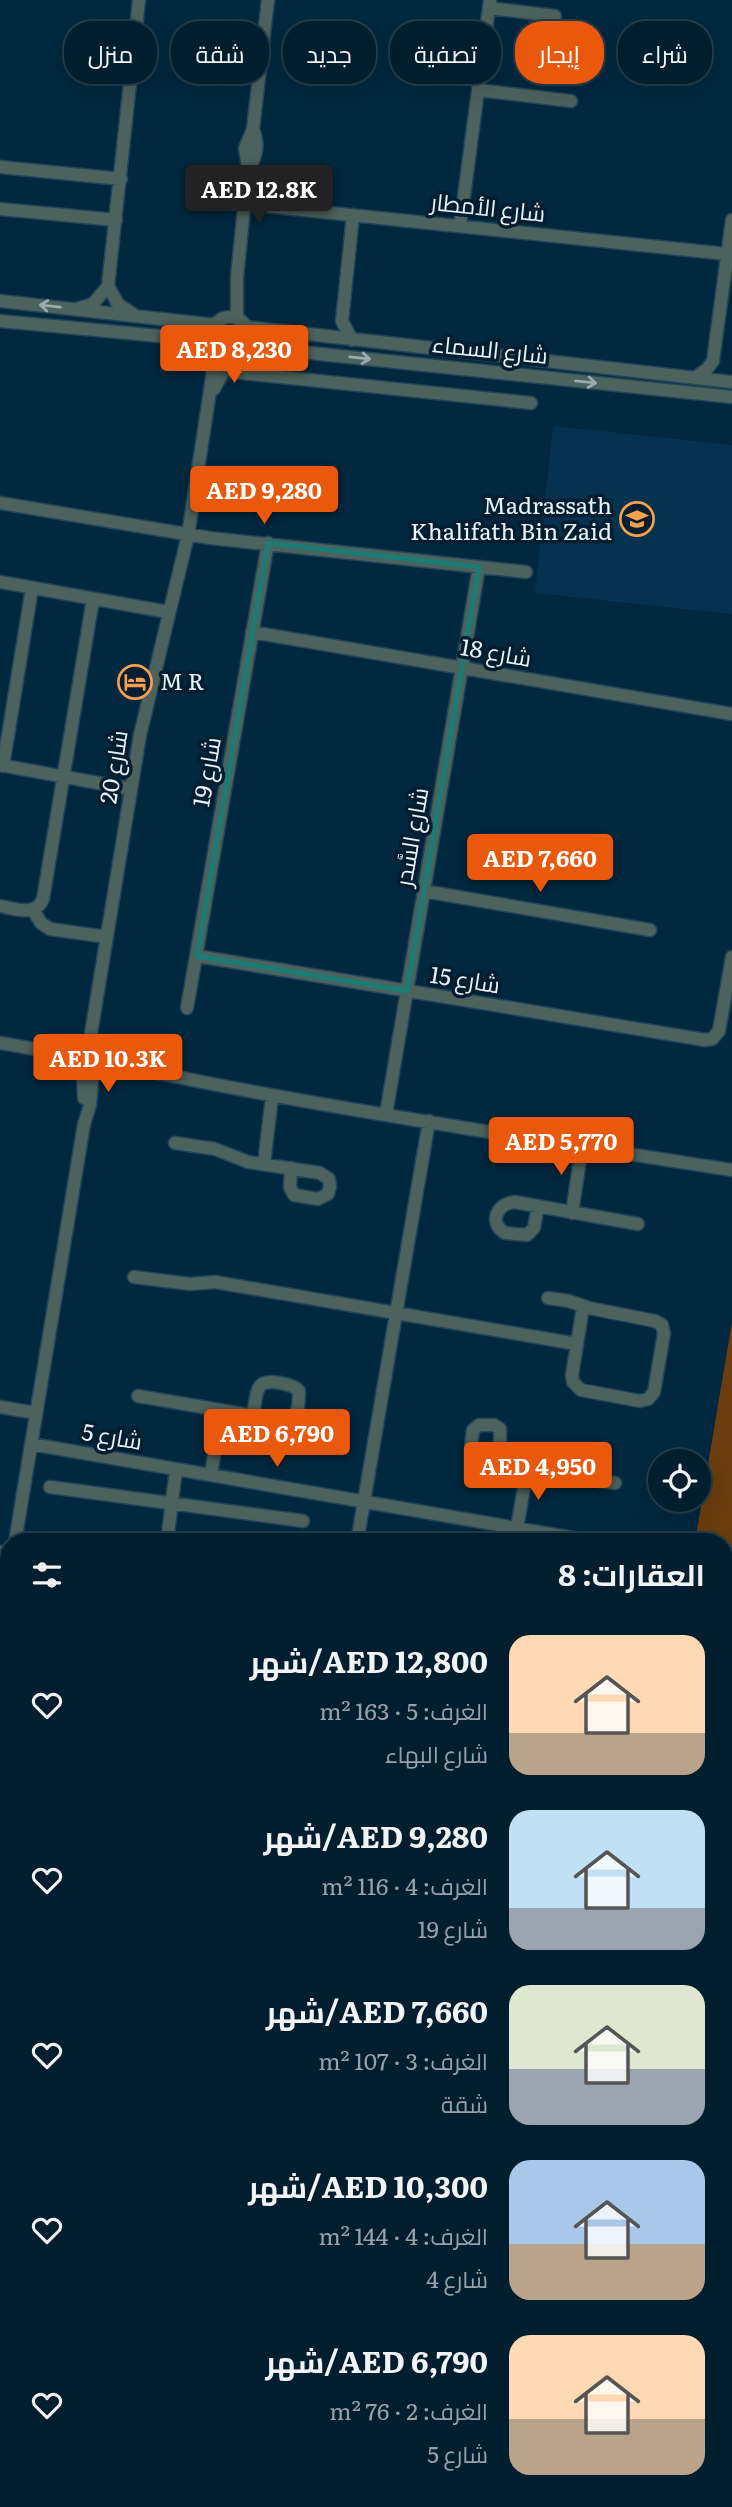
<!DOCTYPE html>
<html lang="ar">
<head>
<meta charset="utf-8">
<style>
  body { margin:0; font-family:Literata,Cairo,serif; background:#0b2737; color:#f1f3f6; direction:rtl; height:100vh; display:flex; flex-direction:column; font-size:26px; white-space:nowrap }
  * { box-sizing:border-box; margin:0 }
  p { font-size:23px; color:#96a2aa }
  .icon { flex:none; width:38px; height:38px; fill:none; stroke:currentColor; stroke-width:2; stroke-linecap:round; stroke-linejoin:round }
  .map { position:relative; flex:1; overflow:hidden; direction:ltr }
  .side { position:absolute; left:0px; top:1533px; width:733px; height:975px; display:flex; flex-direction:column; background:#011e2f; border-radius:28px 28px 0 0; box-shadow:0 7px 28px #0002,0 0 0 2px #233c4b; direction:rtl }
  .side>* { flex:none }
  .banner { position:absolute; left:21px; top:21px; width:691px; height:63px; direction:rtl; display:flex; gap:14px }
  .controls { position:absolute; left:648px; top:1449px; display:grid; gap:14px }
  .controls a { display:grid; place-items:center; width:63px; height:63px; border-radius:50%; background:#011e2f; box-shadow:0 7px 28px #0002,0 0 0 2px #233c4b; font-size:35px }
  .price { position:absolute; translate:-50% -60px; padding:0 16px; border-radius:7px; background:#ea580c; color:#fff; font-size:23px; line-height:46px; filter:drop-shadow(0 2px 4px #0008) }
  .price::after { content:''; position:absolute; left:50%; top:42px; width:21px; height:16px; margin-left:-10px; background:inherit; clip-path:polygon(0 0,100% 0,50% 100%) }
  .price.on { background:#222; color:#fff }
  ul { padding:0; list-style:none }
  li { display:flex; align-items:center; gap:21px; height:175px; padding:0 28px }
  li span { display:grid; place-items:center; flex:none; width:196px; height:140px; border-radius:21px; color:#555 }
  li>.icon { margin-inline-start:auto }
  span .icon { width:84px; height:84px; fill:#fffc; stroke-width:1 }
  li b { font-size:30px }
  h2 { display:flex; justify-content:space-between; align-items:center; height:84px; padding:0 28px; font-size:30px }
  .tag { padding:0 24px; border-radius:28px; background:#011e2f; box-shadow:0 7px 28px #0002,0 0 0 2px #233c4b; font-size:24px; line-height:63px }
  .tag.on { background:#ea580c; color:#fff }
  .map>svg:first-child { display:block }
  .built { fill:#05334f }
  .green { fill:#6b3d0f }
  .lines { fill:none; stroke-linecap:round; stroke-linejoin:round }
  .minor-casing { stroke:#21455a; stroke-width:15 }
  .major-casing { stroke:#21455a; stroke-width:18 }
  .minor { stroke:#4c625d; stroke-width:12 }
  .major { stroke:#719e95; stroke-width:16 }
  .oneway { stroke:#9aacae }
  .marked { fill:none; stroke:#1a7c75; stroke-width:5; stroke-linejoin:round }
  .labels { text-anchor:middle; stroke-width:7; stroke-linejoin:round; paint-order:stroke }
  .street-label { font-size:23px; fill:#e9f5fe; stroke:#031e30 }
  .poi-label { font-size:23px; fill:#e9f5fe; stroke:#031e30; text-anchor:end }
</style>
</head>
<body>
<div class="map">
<svg width="732" height="2507" viewBox="0 0 732 2507">
  <rect width="100%" height="100%" fill="#01283f"/>
  <path class="built" d="M553,426l179,19v169l-197,-21z"/>
  <path class="green" d="M732,1322v292l-7,-1 -1,-71h-29z"/>
  <g class="lines">
    <g class="minor-casing">
      <path id="minor" d="M489,8l66,8
        M478,90l93,11
        M0,167l121,12
        M248,169c9,-12 11,-25 5,-40
        M244,204l483,50
        M0,209l116,11
        M460,226l30,-226
        M108,286l10,18 15,10
        M0,301l215,24
        M77,309l16,-5 15,-18 31,-286
        M212 335a18 18 0 1 1 36 0a18 18 0 1 1-36 0Z
        M237,318v-41l11,-108 -3,-21 8,-19 15,-129
        M0,321l213,20
        M246,327l486,55
        M352,340l-10,-19 11,-106
        M243,346l489,51
        M233,372l298,31
        M695,378l12,-9 6,-8 19,-141
        M214,389l20,-37
        M0,503l210,35 316,34
        M0,582l168,30
        M252,632l480,82
        M0,765l131,24
        M3,766l29,-178
        M424,891l226,39
        M0,906c16,3 35,11 43,-7l50,-300
        M33,910l8,13 9,6 57,8
        M197,956l508,84 7,-1 7,-8 13,-74
        M187,1008l81,-465
        M0,1043c91,15 180,36 271,52 153,28 307,51 461,75
        M82,1057l2,41
        M87,1058l53,-323 48,-200 24,-157 3,-34
        M386,1114l93,-547
        M175,1143l40,6 33,13 72,11 9,6 1,8 -2,7 -10,5 -24,-4 -4,-8 1,-19
        M264,1164l8,-68
        M538,1206l-4,22 -7,7 -22,-2c-17,-10 -8,-30 10,-31l123,22
        M572,1213l10,-67
        M134,1277l56,7 25,-2 362,62
        M548,1298l21,3 20,7 66,13 7,4 2,8 -10,59 -6,7 -8,2 -59,-11 -8,-8 -1,-7 11,-68
        M138,1396l147,25c14,-3 14,-18 14,-30 -6,-7 -32,-13 -39,-5 -5,6 -5,21 -7,29
        M0,1407l36,6
        M31,1444l566,98
        M500,1465v-36l-6,-4h-15l-6,5c-1,9 -4,20 2,27 7,10 120,23 140,26
        M211,1475l10,-65
        M50,1487l253,34
        M517,1528l10,-58
        M15,1542l69,-418 6,-19 4,-46
        M167,1542l9,-73
        M357,1542l72,-421
        M0,1552l9,1
        M0,1579l9,-10
        M724,1654l8,1
        M0,1661l9,2
        M0,1733l9,1
        M724,1762l8,1
        M0,1797l9,1
        M724,1929h8
        M724,2095l8,1
        M724,2186l8,-60
        M724,2370l8,1
        M8,2452l-1,-21 2,-11
        M0,2464l4,-9 5,-4
        M357,2499l1,8
        M191,2507v-8
        M259,2507l28,-8"/>
    </g>
    <g class="major-casing">
      <path id="major" d="M0,1589l9,1
        M0,1608l9,1
        M724,1686l8,1
        M724,1705l8,2"/>
    </g>
    <use href="#minor" class="minor"/>
    <use href="#major" class="major"/>
  </g>
  <defs><path id="oneway-shaft" d="M-6 0H5M1.5-3L5.5 0L1.5 3" fill="none" stroke-width="1.6" stroke-linecap="round" stroke-linejoin="round" transform="scale(1.75)"/></defs>
  <g class="oneway">
    <use href="#oneway-shaft" transform="translate(50 306) rotate(-174)"/>
    <use href="#oneway-shaft" transform="translate(360 358) rotate(6)"/>
    <use href="#oneway-shaft" transform="translate(586 382) rotate(6)"/>
  </g>
  <path class="marked" d="M268,543l211,24 -72,424 -210,-35z"/>
  <defs>
    <g id="university-ring" transform="scale(1.75)"><circle r="9.5" fill="#031e30" stroke="#f9a04d" stroke-width="1.5"/><path d="M0-5L7-2L0 1L-7-2ZM-4 1L0 2.5L4 1V4Q0 6-4 4Z" fill="#f9a04d"/></g>
    <g id="hotel-ring" transform="scale(1.75)"><circle r="9.5" fill="#031e30" stroke="#f9a04d" stroke-width="1.5"/><path d="M-6-4.5h1.5V1H6V5H4.5V3h-9V5H-6ZM-4 0a1.8 1.8 0 1 1 3.6 0ZM.5 0V-2.5h3Q6-2.5 6 0Z" fill="#f9a04d"/></g>
  </defs>
  <g fill-rule="evenodd">
    <use href="#university-ring" x="637" y="519"/>
    <use href="#hotel-ring" x="135" y="682"/>
  </g>
  <g class="labels">
    <g class="street-label">
      <text transform="translate(488 208) rotate(6)" y="8">شارع الأمطار</text>
      <text transform="translate(490 350) rotate(6)" y="8">شارع السماء</text>
      <text transform="translate(496 653) rotate(10)" y="8">شارع 18</text>
      <text transform="translate(114 767) rotate(-81)" y="8">شارع 20</text>
      <text transform="translate(207 772) rotate(-80)" y="8">شارع 19</text>
      <text transform="translate(412 837) rotate(-80)" y="8">شارع السَّدر</text>
      <text transform="translate(465 980) rotate(9)" y="8">شارع 15</text>
      <text transform="translate(112 1437) rotate(10)" y="8">شارع 5</text>
    </g>
    <g class="poi-label">
      <text x="612" y="514">Madrassath<tspan x="612" dy="26">Khalifath Bin Zaid</tspan></text>
      <text x="160" y="690" text-anchor="start">M R</text>
    </g>
  </g>
</svg>
<div class="controls">
<a><svg class="icon" aria-label="locate" viewBox="0 0 24 24"><circle cx="12" cy="12" r="6"/><path d="M12 2v4M12 18v4M2 12h4M18 12h4"/></svg></a>
</div>
<b class="price on" style="left:259px;top:225px">AED 12.8K</b>
<b class="price" style="left:234px;top:385px">AED 8,230</b>
<b class="price" style="left:264px;top:526px">AED 9,280</b>
<b class="price" style="left:540px;top:894px">AED 7,660</b>
<b class="price" style="left:108px;top:1094px">AED 10.3K</b>
<b class="price" style="left:561px;top:1177px">AED 5,770</b>
<b class="price" style="left:277px;top:1469px">AED 6,790</b>
<b class="price" style="left:538px;top:1502px">AED 4,950</b>
<div class="banner">
<a class="tag">شراء</a>
<a class="tag on">إيجار</a>
<a class="tag">تصفية</a>
<a class="tag">جديد</a>
<a class="tag">شقة</a>
<a class="tag">منزل</a>
</div>
<section class="side">
<h2>العقارات: 8<svg class="icon" aria-label="filters" viewBox="0 0 24 24"><path d="M4 7h16M4 17h16"/><circle cx="9" cy="7" r="2"/><circle cx="15" cy="17" r="2"/></svg></h2>
<ul>
<li><span style="background:linear-gradient(#ffd9b3 70%,#b9a48a 0)"><svg class="icon" aria-label="home" viewBox="0 0 24 24"><path d="M3 11l9-7 9 7M6 9v11h12V9"/></svg></span><div><b>AED 12,800/شهر</b><p>الغرف: 5 · 163 m²</p><p>شارع البهاء</p></div><svg class="icon" aria-label="heart" viewBox="0 0 24 24"><path d="M12 20l-8-8c-3-5 5-10 8-4 3-6 11-1 8 4z"/></svg></li>
<li><span style="background:linear-gradient(#bfe0f5 70%,#9aa5b1 0)"><svg class="icon" aria-label="home" viewBox="0 0 24 24"><path d="M3 11l9-7 9 7M6 9v11h12V9"/></svg></span><div><b>AED 9,280/شهر</b><p>الغرف: 4 · 116 m²</p><p>شارع 19</p></div><svg class="icon" aria-label="heart" viewBox="0 0 24 24"><path d="M12 20l-8-8c-3-5 5-10 8-4 3-6 11-1 8 4z"/></svg></li>
<li><span style="background:linear-gradient(#dfe7d0 60%,#9aa5b1 0)"><svg class="icon" aria-label="home" viewBox="0 0 24 24"><path d="M3 11l9-7 9 7M6 9v11h12V9"/></svg></span><div><b>AED 7,660/شهر</b><p>الغرف: 3 · 107 m²</p><p>شقة</p></div><svg class="icon" aria-label="heart" viewBox="0 0 24 24"><path d="M12 20l-8-8c-3-5 5-10 8-4 3-6 11-1 8 4z"/></svg></li>
<li><span style="background:linear-gradient(#a9c7e8 60%,#b9a48a 0)"><svg class="icon" aria-label="home" viewBox="0 0 24 24"><path d="M3 11l9-7 9 7M6 9v11h12V9"/></svg></span><div><b>AED 10,300/شهر</b><p>الغرف: 4 · 144 m²</p><p>شارع 4</p></div><svg class="icon" aria-label="heart" viewBox="0 0 24 24"><path d="M12 20l-8-8c-3-5 5-10 8-4 3-6 11-1 8 4z"/></svg></li>
<li><span style="background:linear-gradient(#ffd9b3 60%,#b9a48a 0)"><svg class="icon" aria-label="home" viewBox="0 0 24 24"><path d="M3 11l9-7 9 7M6 9v11h12V9"/></svg></span><div><b>AED 6,790/شهر</b><p>الغرف: 2 · 76 m²</p><p>شارع 5</p></div><svg class="icon" aria-label="heart" viewBox="0 0 24 24"><path d="M12 20l-8-8c-3-5 5-10 8-4 3-6 11-1 8 4z"/></svg></li>
</ul>
</section>
</div>
</body>
</html>
